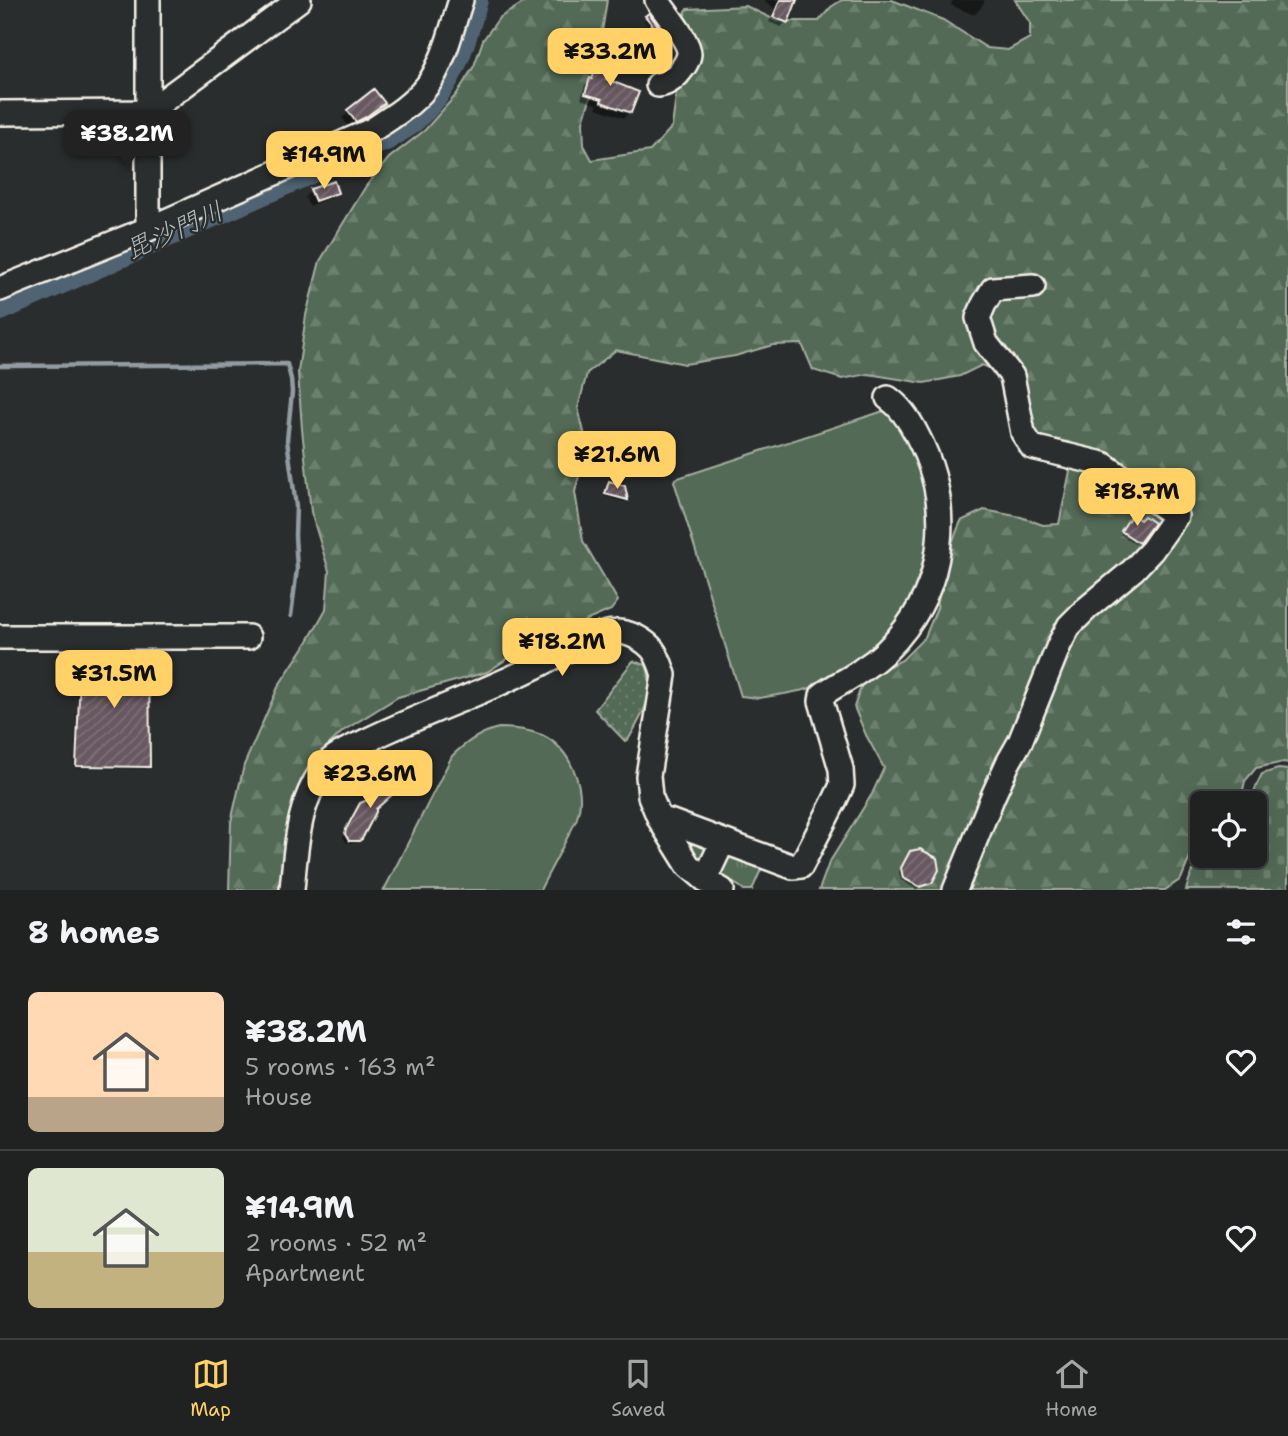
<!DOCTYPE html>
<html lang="en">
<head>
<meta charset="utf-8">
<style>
  body { margin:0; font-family:"Shantell Sans","Klee One",sans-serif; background:#2d2f2f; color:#f1f3f6; height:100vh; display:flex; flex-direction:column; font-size:26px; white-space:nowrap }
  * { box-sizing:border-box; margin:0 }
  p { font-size:23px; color:#a2a4a5 }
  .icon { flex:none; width:38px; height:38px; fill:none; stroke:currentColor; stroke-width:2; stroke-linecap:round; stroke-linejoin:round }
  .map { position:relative; height:890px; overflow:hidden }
  .details { display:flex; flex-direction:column; background:#202222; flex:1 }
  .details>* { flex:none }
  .fabs { position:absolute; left:1190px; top:791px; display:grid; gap:14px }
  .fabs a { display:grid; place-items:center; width:77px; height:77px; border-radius:10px; background:#202222; box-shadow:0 7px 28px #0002,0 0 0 2px #3d3f40; font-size:35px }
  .price { position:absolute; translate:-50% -60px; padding:0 16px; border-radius:14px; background:#ffd166; color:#111; font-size:23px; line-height:46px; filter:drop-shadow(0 2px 4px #0008) }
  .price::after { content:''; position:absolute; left:50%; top:42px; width:21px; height:16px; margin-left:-10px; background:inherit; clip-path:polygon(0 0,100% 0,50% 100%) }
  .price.on { background:#222; color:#fff }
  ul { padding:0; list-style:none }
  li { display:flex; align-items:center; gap:21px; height:175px; padding:0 28px }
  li+li { border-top:2px solid #3d3f40 }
  li span { display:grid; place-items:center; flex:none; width:196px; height:140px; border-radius:10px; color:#555 }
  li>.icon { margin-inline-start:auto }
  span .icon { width:84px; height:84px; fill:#fffc; stroke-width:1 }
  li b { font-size:30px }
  h2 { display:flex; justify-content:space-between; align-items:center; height:84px; padding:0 28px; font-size:30px }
  .tab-bar { display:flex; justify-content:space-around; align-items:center; height:98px; border-top:2px solid #3d3f40; background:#202222; font-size:19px; color:#a2a4a5 }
  .tab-bar a { display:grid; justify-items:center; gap:4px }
  .tab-bar .on { color:#ffd166 }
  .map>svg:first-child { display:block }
  .grass { fill:url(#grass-tufts); stroke:#a4ae9f; stroke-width:2 }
  .forest { fill:url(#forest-firs); stroke:#a4ae9f; stroke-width:2 }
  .cemetery { fill:url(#cemetery-stones); stroke:#a4ae9f; stroke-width:2 }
  .park { fill:url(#park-dots); stroke:#a4ae9f; stroke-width:2 }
  .pitch { fill:#536a56; stroke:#a4ae9f; stroke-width:2 }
  .shadow { fill:#0007 }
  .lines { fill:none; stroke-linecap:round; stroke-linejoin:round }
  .stream { stroke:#929ca2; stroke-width:4.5 }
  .river { stroke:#506473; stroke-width:28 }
  .building { fill:url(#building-hatch); stroke:#f4f1e8; stroke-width:2 }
  .minor-casing { stroke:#f4f1e8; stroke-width:28 }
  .minor { stroke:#2a2d2e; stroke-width:23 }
  .labels { text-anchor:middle; stroke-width:5; stroke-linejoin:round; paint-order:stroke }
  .water-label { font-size:26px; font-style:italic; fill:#b2b9b9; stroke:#2a2d2e }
</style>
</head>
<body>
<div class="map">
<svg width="1288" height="890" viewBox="0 0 1288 890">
  <defs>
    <pattern id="grass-tufts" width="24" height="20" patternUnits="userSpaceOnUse" patternTransform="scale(1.75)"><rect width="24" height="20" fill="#536a56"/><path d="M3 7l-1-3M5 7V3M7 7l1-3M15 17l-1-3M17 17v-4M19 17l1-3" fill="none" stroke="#6c806e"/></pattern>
    <pattern id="forest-firs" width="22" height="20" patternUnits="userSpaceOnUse" patternTransform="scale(1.75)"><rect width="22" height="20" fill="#536a56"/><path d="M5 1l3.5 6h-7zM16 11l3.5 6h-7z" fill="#6c806e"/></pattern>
    <pattern id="cemetery-stones" width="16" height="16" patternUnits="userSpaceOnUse" patternTransform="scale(1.75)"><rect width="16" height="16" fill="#536a56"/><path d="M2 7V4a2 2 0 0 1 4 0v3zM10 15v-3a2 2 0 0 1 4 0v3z" fill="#6c806e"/></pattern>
    <pattern id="park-dots" width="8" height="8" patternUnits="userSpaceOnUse" patternTransform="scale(1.75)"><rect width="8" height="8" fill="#536a56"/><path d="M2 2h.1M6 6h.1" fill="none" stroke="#6c806e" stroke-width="1.8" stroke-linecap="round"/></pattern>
    <pattern id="building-hatch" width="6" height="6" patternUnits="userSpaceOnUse" patternTransform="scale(1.75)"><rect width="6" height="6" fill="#685861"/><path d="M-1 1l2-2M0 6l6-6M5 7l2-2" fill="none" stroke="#7e7078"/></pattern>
  </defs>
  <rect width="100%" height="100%" fill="#2a2d2e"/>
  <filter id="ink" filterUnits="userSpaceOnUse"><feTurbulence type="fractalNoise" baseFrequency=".0143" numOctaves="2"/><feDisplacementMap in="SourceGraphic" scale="14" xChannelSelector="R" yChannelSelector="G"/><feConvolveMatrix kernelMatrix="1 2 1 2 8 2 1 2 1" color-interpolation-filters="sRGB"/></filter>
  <g filter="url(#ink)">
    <path class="grass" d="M682,837l31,6 -4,16 -9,2 -17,-16z
      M724,852l39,13 -11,25h-8l-5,-4 -20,-11z"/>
    <path class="forest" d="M528,0h79l-14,89 -10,33 1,23 8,15 58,-9 22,-24 8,-62 -4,-29 11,-27 59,-3 31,15h42l12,-14 11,-7h50l51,20 44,28 21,2 22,-12v-15l-15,-23h273v763l-4,-1 -28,6 -11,13 -4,18 -4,4h-35v37l-10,12 -11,27 -16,11h-346l10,-27 43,-69 12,-26 -18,-33 -12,-28 8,-23 15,-12 25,-12 23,-23 12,-29 7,-46 17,-41 23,-11 37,7 22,8 16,-1 11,-53 -32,-34 -11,-32 -22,-31 -23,-9 -22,11 -36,7 -56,-9 -26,5 -29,-9 -11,-26 -29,1 -38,11 -50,8 -69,-14 -29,23 -9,35 9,36 -12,48 8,49 35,60 -7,9 -84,36 -40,26 -89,25 -55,34 -21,20 -18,32 -22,107h-53l2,-68 13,-57 35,-80 29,-44 18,-32 3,-38 -18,-59 -9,-83 -4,-57 8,-57 14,-54 46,-75 23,-28 36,-28 31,-35 18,-29 9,-26 16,-22z"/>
    <path class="cemetery" d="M1278,769l10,1v120h-102l5,-16 12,-18h52v-53h-5l7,-19 5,-10z"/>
    <path class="park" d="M633,661l13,4c11,28 -4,51 -18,75l-3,1 -30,-31z"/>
    <path class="pitch" d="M890,409l11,13 30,72 -3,73 -36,69 -61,45 -27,9 -20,4 -25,4 -18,-2 -67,-215 1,-2z
      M499,728c14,0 30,2 43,7 28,13 45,53 35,83 -3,8 -8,16 -12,24 -8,16 -17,32 -25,48h-156l68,-134c13,-13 28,-24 47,-28z"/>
    <path class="shadow" d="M763,0h32l-9,22 -5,5 -12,-5 6,-13z
      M953,0h32l-5,9 -6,6 -23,-10z
      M649,16l10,13 -5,4 -10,-13z
      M600,57l4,23 33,13 -8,19 -5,6 -28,-10 2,-3 -17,-6 4,-14 4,-3 5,-20z
      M374,92l2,17 -18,14 -9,4 -7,-9z
      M311,191l25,1 -6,6 -21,8 -4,-9z
      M609,483l17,17 -2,2 -20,-6 3,-10z
      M1129,519l9,23 -3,2 -15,-10z
      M82,653l66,113 -3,3 -71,-1 5,-113z
      M393,778l-19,31 -13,29 -6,5h-8l-4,-6 1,-4 13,-25 18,-9 -3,-3z
      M910,852l21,30 -4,3 -11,4 -15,-9 -2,-8z"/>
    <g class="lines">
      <path class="stream" d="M0,366l287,-2 4,15 1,13 -5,48 9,66 -1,30 2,33 -6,47"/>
      <path class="river" d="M0,307l385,-170c9,-6 19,-11 27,-18 39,-34 48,-72 62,-119"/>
    </g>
    <path class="building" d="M780,0h17l-9,23 -15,-6z
      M649,13l12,17 -3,2 -13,-16z
      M599,55l13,3 -6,21 33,13 -8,21 -30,-11 1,-3 -17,-5 5,-16 2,1z
      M374,89l11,14 -19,14 -10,5 -9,-12z
      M334,181l4,12 -23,8 -5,-12z
      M609,481l16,5 3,14 -23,-6z
      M1132,514l8,6 4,-4 10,7 -15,20 -18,-12z
      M81,651h68l1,116 -74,-1z
      M393,776l9,10 -26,23v3l-14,27 -3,2h-10l-4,-7 1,-5 14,-26 17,-7 -3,-4z
      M920,849l17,9 2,12 -7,13 -12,4 -17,-9 -2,-10 9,-17z"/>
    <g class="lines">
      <g class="minor-casing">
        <path id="minor" d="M148,0v229
          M657,0c7,11 33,42 32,54 -1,8 -6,14 -11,20 -6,6 -11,10 -20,11
          M0,113l148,-1 151,-112
          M0,289l148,-60 224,-99c20,-13 40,-25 55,-44 17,-23 25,-59 34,-86
          M0,637h248
          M660,820l9,1 124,46 8,-1 34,-66 7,-15 -1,-16 -20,-68 1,-6c13,-10 28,-16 41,-26 16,-10 32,-26 43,-41 42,-56 44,-131 11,-193 -7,-14 -16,-28 -29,-37
          M705,879l18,-38
          M292,890c4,-44 6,-96 39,-130 10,-9 25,-14 37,-20 56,-27 115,-47 171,-75 22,-11 52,-32 77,-33 13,-1 30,9 37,18 6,8 8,16 11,25l-16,101 2,20 10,24 28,45 20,17 14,8
          M955,890l38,-94 15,-33 12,-21 39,-97 10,-19 17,-17 47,-39 19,-20 24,-34 -73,-52 -71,-17 -9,-14 -11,-57 -26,-33 -8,-25 6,-14 9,-15 40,-3"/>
      </g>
      <use href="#minor" class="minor"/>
    </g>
  </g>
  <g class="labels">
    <g class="water-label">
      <text transform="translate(174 230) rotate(-24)" y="9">毘沙門川</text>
    </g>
  </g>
</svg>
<div class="fabs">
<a><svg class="icon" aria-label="locate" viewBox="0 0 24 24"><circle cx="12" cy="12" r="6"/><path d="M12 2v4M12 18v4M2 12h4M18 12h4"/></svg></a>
</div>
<b class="price" style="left:610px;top:88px">¥33.2M</b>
<b class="price on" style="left:127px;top:170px">¥38.2M</b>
<b class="price" style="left:324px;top:191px">¥14.9M</b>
<b class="price" style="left:617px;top:491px">¥21.6M</b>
<b class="price" style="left:1137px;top:528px">¥18.7M</b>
<b class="price" style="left:562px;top:678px">¥18.2M</b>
<b class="price" style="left:114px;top:710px">¥31.5M</b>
<b class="price" style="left:370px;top:810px">¥23.6M</b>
</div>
<section class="details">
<h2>8 homes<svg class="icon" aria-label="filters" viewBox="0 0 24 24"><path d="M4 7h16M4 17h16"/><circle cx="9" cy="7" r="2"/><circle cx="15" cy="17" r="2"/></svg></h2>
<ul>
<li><span style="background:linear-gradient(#ffd9b3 75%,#b9a48a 0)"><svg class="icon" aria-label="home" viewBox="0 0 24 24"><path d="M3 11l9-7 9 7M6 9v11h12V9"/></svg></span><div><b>¥38.2M</b><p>5 rooms · 163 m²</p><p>House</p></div><svg class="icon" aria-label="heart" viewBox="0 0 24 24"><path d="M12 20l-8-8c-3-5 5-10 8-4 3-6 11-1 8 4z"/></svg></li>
<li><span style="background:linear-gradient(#dfe7d0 60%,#c2b280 0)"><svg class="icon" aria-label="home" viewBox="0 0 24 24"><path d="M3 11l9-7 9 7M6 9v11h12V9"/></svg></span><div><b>¥14.9M</b><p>2 rooms · 52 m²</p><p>Apartment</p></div><svg class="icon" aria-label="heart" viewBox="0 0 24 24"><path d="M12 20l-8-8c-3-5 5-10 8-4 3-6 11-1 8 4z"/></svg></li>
</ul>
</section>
<nav class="tab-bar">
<a class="on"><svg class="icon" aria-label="map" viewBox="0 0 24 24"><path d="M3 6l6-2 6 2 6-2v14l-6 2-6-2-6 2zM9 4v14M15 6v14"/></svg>Map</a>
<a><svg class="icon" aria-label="saved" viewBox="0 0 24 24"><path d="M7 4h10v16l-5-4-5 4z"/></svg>Saved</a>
<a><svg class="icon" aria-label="home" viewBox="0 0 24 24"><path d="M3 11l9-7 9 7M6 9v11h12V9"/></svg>Home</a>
</nav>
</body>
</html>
